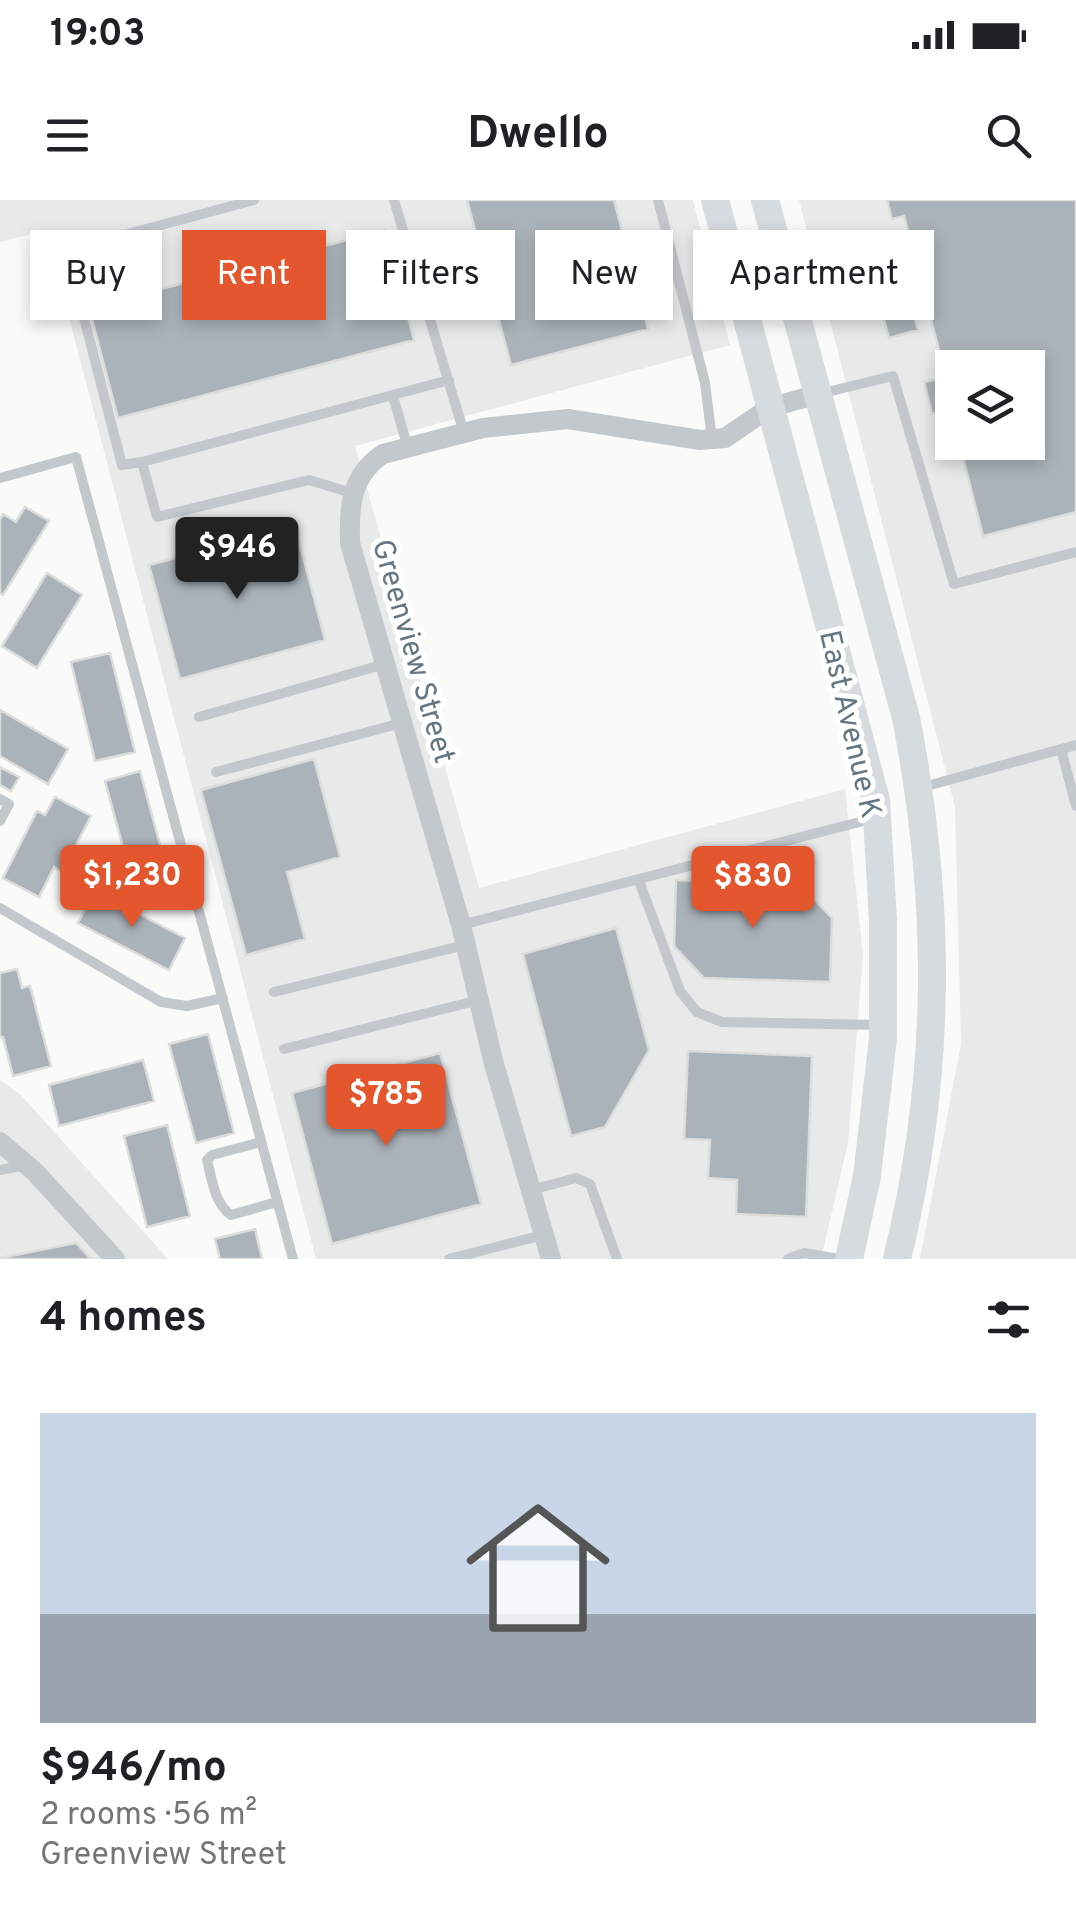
<!DOCTYPE html>
<html lang="en">
<head>
<meta charset="utf-8">
<style>
  body { margin:0; font-family:Overpass,sans-serif; background:#f6f6f6; color:#202124; height:100vh; display:flex; flex-direction:column; font-size:38px; white-space:nowrap }
  * { box-sizing:border-box; margin:0 }
  p { font-size:32px; color:#757577 }
  .icon { flex:none; width:55px; height:55px; fill:none; stroke:currentColor; stroke-width:2; stroke-linecap:round; stroke-linejoin:round }
  .map { position:relative; height:1059px; overflow:hidden }
  .drawer { display:flex; flex-direction:column; background:#fff; flex:1 }
  .drawer>* { flex:none }
  .top-card { position:absolute; left:30px; top:30px; width:1018px; height:90px; display:flex; gap:20px }
  .buttons { position:absolute; left:935px; top:150px; display:grid; gap:20px }
  .buttons a { display:grid; place-items:center; width:110px; height:110px; border-radius:0px; background:#fff; box-shadow:0 5px 15px #0003; font-size:50px }
  .price { position:absolute; translate:-50% -85px; padding:0 22px; border-radius:10px; background:#e4572e; color:#fff; font-size:32px; line-height:65px; filter:drop-shadow(0 2px 5px #0008) }
  .price::after { content:''; position:absolute; left:50%; top:60px; width:30px; height:22px; margin-left:-15px; background:inherit; clip-path:polygon(0 0,100% 0,50% 100%) }
  .price.active { background:#222; color:#fff }
  ul { padding:0; list-style:none }
  li { display:grid; align-content:center; gap:20px; height:530px; padding:0 40px }
  li+li { border-top:2px solid #e0e0e0 }
  li span { display:grid; place-items:center; height:310px; border-radius:0px; color:#555 }
  li>.icon { margin-inline-start:auto }
  span .icon { width:180px; height:180px; fill:#fffc; stroke-width:1 }
  li b { font-size:42px }
  h2 { display:flex; justify-content:space-between; align-items:center; height:120px; padding:0 40px; font-size:42px }
  .pill { padding:0 35px; border-radius:0px; background:#fff; box-shadow:0 5px 15px #0003; font-size:35px; line-height:90px }
  .pill.active { background:#e4572e; color:#fff }
  .status { display:flex; justify-content:space-between; align-items:center; height:70px; padding:0 50px; background:#fff; direction:ltr }
  .status svg { height:28px; fill:currentColor }
  header { display:flex; justify-content:space-between; align-items:center; height:130px; padding:0 40px; background:#fff; font-size:45px; font-weight:700 }
  .map>svg:first-child { display:block }
  .built { fill:#e8e9e9; fill-rule:evenodd }
  .building { fill:#aab3b9; stroke:#dcdcda; stroke-width:2.5 }
  .lines { fill:none; stroke-linecap:round; stroke-linejoin:round }
  .lane { stroke:#c3c8cc; stroke-width:10 }
  .street { stroke:#c3c8cc; stroke-width:20 }
  .secondary { stroke:#d6dbdf; stroke-width:28 }
  .labels { text-anchor:middle; stroke-width:10; stroke-linejoin:round; paint-order:stroke }
  .street-label { font-size:30px; fill:#657683; stroke:#fff }
</style>
</head>
<body>
<div class="status"><b>19:03</b><svg viewBox="0 0 49 12"><path d="M0 12V9h3v3zM5 12V6h3v6zM10 12V3h3v9zM15 12V0h3v12zM26 1h20v11H26zM47 4h2v5h-2z"/></svg></div>
<header><svg class="icon" aria-label="menu" viewBox="0 0 24 24"><path d="M4 6h16M4 12h16M4 18h16"/></svg>Dwello<svg class="icon" aria-label="search" viewBox="0 0 24 24"><circle cx="10" cy="10" r="6"/><path d="M15 15l6 6"/></svg></header>
<div class="map">
<svg width="1076" height="1059" viewBox="0 0 1076 1059">
  <rect width="100%" height="100%" fill="#fafaf8"/>
  <path class="built" d="M0,0h693l37,145 -375,101 124,442 366,-99 18,166 -15,188 -27,116h-505l-270,-1029 -46,12z
    M799,0h277v1059h-156l41,-215 -6,-237zM952,168h76v74h-76z
    M0,880l21,15 147,164h-168z"/>
  <path class="building" d="M467,0h147l34,129 -137,36z
    M887,0h189v312l-93,24 -24,-94h69v-74h-76v49l-2,-8 -18,5 -8,-32 22,-5 -42,-161 -12,3z
    M385,30l29,110 -296,78 -29,-110z
    M894,39l24,91 -29,8 -25,-91z
    M25,307l24,14 -46,74 -3,-2v-73l3,-6 13,8z
    M295,326l30,114 -145,39 -31,-114z
    M47,373l35,22 -45,73 -35,-22z
    M110,453l25,99 -40,9 -24,-99z
    M0,510l68,39 -20,35 -48,-28z
    M314,559l26,98 -53,15 18,67 -59,16 -45,-165z
    M0,567l19,10 -8,14 -11,-6z
    M140,571l26,96 -35,9 -26,-95z
    M55,597l36,19 -29,56 -8,-5 -15,30 -36,-19 34,-67 8,4z
    M676,680l124,5 32,33 -2,64 -126,-4 -30,-32z
    M94,691l91,47 -16,32 -91,-47z
    M616,728l33,122 -44,77 -34,9 -48,-182z
    M17,769l5,19 8,-2 21,80 -38,10 -10,-39h-3v-64z
    M208,834l26,99 -38,10 -27,-99z
    M688,851l124,5 -6,161 -70,-3 1,-34 -29,-2 2,-38 -26,-1z
    M440,853l41,151 -149,40 -40,-151z
    M143,860l11,41 -95,25 -10,-41z
    M167,925l23,91 -43,11 -23,-91z
    M255,1029l7,30h-42l-5,-20z
    M76,1043l15,16h-91v-1z"/>
  <g class="lines">
    <path class="lane" d="M254,0l-167,45 -17,19 52,201 20,-3 307,-82
      M394,0l70,233
      M658,0l47,183 7,56
      M819,194l74,-18 61,208 122,-32
      M393,196l14,49
      M142,262l15,55 152,-37 43,13
      M0,278l76,-21 217,802
      M199,517l186,-53
      M1061,549l15,57
      M216,572l186,-49
      M923,587l153,-42
      M0,599l9,5 -9,17
      M639,681l41,110 17,21 25,10 157,3
      M0,708l161,94 26,4 36,-8
      M461,725l414,-107
      M274,792l191,-47
      M284,849l195,-49
      M261,942l-49,13 -5,5c5,19 7,43 24,55l46,-13
      M0,970l25,-5
      M531,990l45,-12 14,6 27,75
      M449,1059l94,-24
      M788,1059l16,-6 35,6"/>
    <path class="street" d="M0,942l35,30 80,87
      M551,1059l-57,-195 -33,-139 -111,-382c-1,-36 0,-67 33,-89l100,-26 85,-9 132,21 25,-2 44,-30 49,-14"/>
    <path class="secondary" d="M715,0l161,600 7,121v117l-16,138 -18,83
      M765,0l141,518c36,185 36,357 -9,541"/>
  </g>
  <g class="labels">
    <g class="street-label">
      <text transform="translate(414 451) rotate(74)" y="10">Greenview Street</text>
      <text transform="translate(851 524) rotate(77)" y="10">East Avenue K</text>
    </g>
  </g>
</svg>
<div class="buttons">
<a><svg class="icon" aria-label="layers" viewBox="0 0 24 24"><path d="M12 4l9 5-9 5-9-5zM3 14l9 5 9-5"/></svg></a>
</div>
<b class="price active" style="left:237px;top:402px">$946</b>
<b class="price" style="left:132px;top:730px">$1,230</b>
<b class="price" style="left:753px;top:731px">$830</b>
<b class="price" style="left:386px;top:949px">$785</b>
<div class="top-card">
<a class="pill">Buy</a>
<a class="pill active">Rent</a>
<a class="pill">Filters</a>
<a class="pill">New</a>
<a class="pill">Apartment</a>
</div>
</div>
<section class="drawer">
<h2>4 homes<svg class="icon" aria-label="filters" viewBox="0 0 24 24"><path d="M4 7h16M4 17h16"/><circle cx="9" cy="7" r="2"/><circle cx="15" cy="17" r="2"/></svg></h2>
<ul>
<li><span style="background:linear-gradient(#c9d6e8 65%,#9aa5b1 0)"><svg class="icon" aria-label="home" viewBox="0 0 24 24"><path d="M3 11l9-7 9 7M6 9v11h12V9"/></svg></span><div><b>$946/mo</b><p>2 rooms · 56 m²</p><p>Greenview Street</p></div></li>
</ul>
</section>
</body>
</html>
